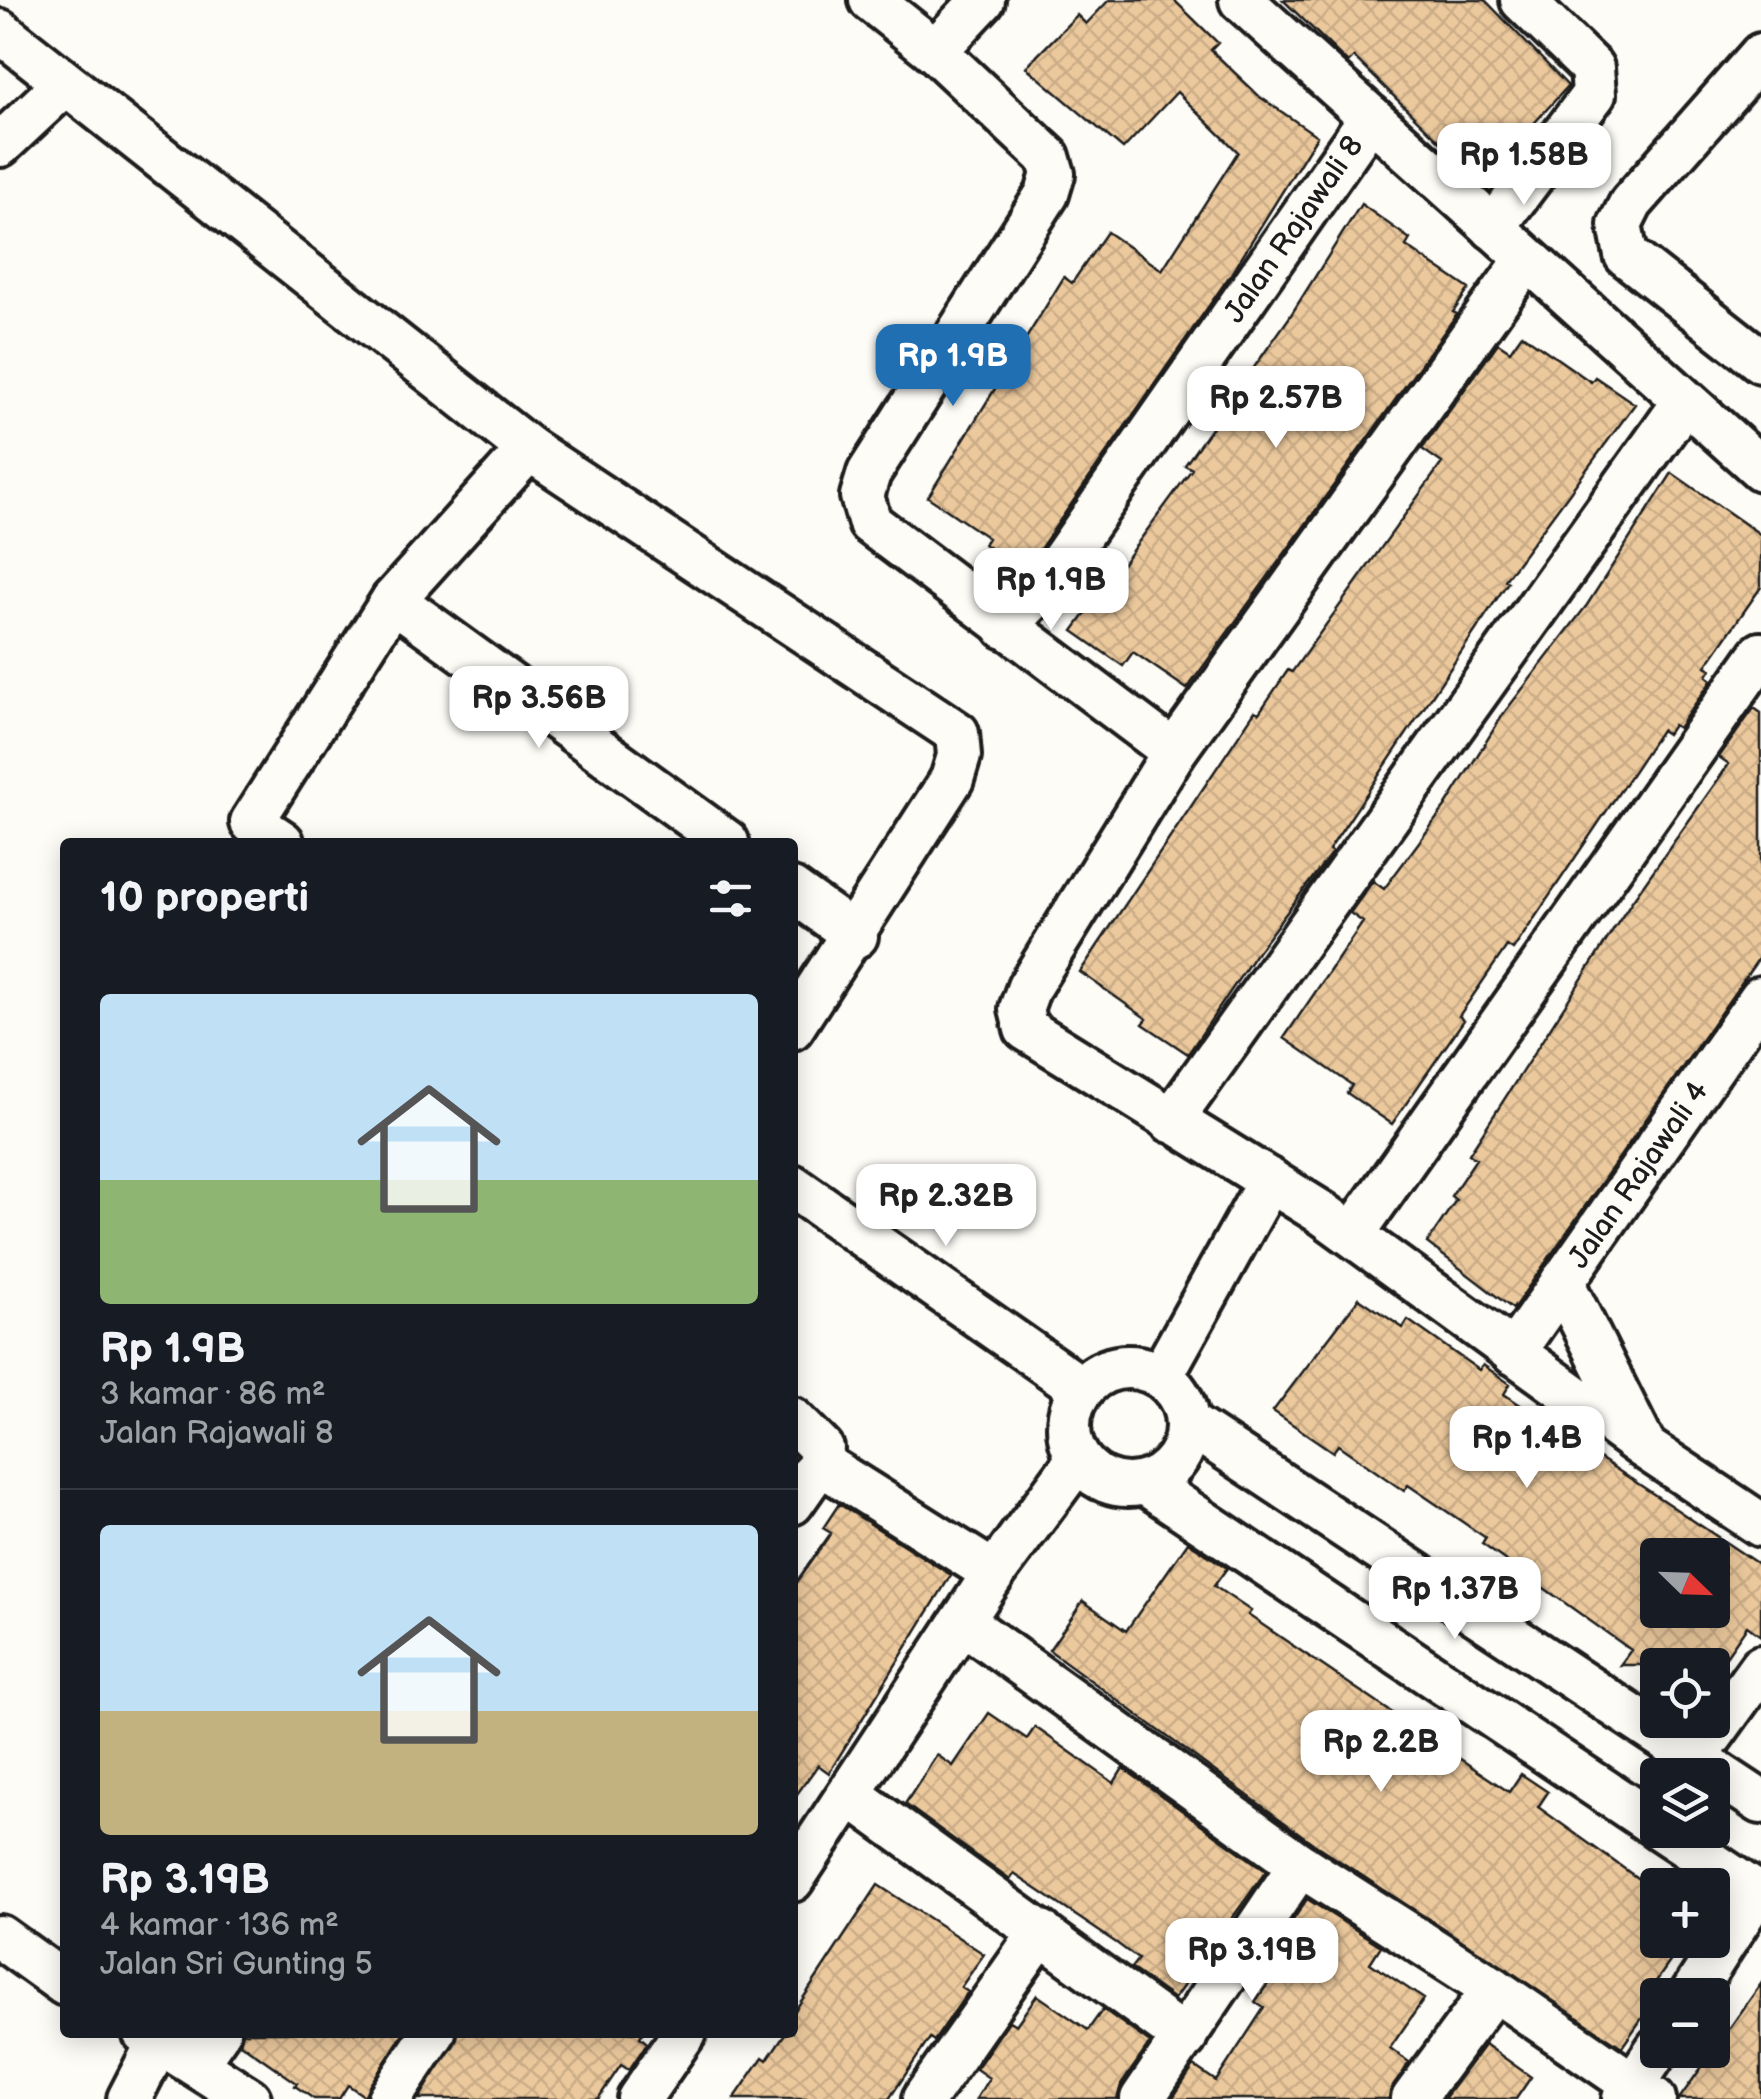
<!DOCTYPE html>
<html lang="id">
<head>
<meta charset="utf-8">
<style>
  body { margin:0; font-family:"Balsamiq Sans",sans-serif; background:#20242c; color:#f1f3f6; height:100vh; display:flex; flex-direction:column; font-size:38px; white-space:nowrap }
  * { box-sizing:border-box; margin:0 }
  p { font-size:32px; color:#9ea1a6 }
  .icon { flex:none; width:55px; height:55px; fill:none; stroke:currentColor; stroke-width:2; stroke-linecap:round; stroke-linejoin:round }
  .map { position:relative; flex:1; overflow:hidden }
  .sheet { position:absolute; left:60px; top:838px; width:738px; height:1200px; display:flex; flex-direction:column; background:#171b24; border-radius:10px; box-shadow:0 5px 25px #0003 }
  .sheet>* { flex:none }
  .needle { width:65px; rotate:113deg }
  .controls { position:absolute; left:1640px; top:1538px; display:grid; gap:20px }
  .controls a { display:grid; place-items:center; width:90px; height:90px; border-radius:10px; background:#171b24; box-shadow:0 5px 25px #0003; font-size:50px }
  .price { position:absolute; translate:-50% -85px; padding:0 22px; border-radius:20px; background:#fff; color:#222; font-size:32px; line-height:65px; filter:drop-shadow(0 2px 5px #0008) }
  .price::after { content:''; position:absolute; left:50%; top:60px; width:30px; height:22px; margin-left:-15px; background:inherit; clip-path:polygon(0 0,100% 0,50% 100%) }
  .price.active { background:#1f6fb2; color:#fff }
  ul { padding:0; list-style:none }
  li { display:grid; align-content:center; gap:20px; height:530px; padding:0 40px }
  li+li { border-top:2px solid #363941 }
  li span { display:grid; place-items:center; height:310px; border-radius:10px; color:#555 }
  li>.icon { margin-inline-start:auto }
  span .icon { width:180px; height:180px; fill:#fffc; stroke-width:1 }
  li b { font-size:42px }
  h2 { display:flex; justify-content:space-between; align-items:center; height:120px; padding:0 40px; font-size:42px }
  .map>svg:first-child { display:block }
  .building { fill:url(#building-cross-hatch); stroke:#1c1c1c; stroke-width:2.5; fill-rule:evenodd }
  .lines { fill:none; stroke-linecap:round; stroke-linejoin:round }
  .minor-casing { stroke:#1c1c1c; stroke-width:50 }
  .minor { stroke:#fdfcf7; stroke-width:42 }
  .labels { text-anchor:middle; stroke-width:8; stroke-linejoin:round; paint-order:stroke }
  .street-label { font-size:30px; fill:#1c1c1c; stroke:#fdfcf7 }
</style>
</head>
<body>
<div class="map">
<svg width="1761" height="2099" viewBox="0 0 1761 2099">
  <defs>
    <pattern id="building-cross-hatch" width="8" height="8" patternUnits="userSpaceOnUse" patternTransform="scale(2.5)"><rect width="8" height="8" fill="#ecc99d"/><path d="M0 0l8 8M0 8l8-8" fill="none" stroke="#caac87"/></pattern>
  </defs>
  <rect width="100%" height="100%" fill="#fdfcf7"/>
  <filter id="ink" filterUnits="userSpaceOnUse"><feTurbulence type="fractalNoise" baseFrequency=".01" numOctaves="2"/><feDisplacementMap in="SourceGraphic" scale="20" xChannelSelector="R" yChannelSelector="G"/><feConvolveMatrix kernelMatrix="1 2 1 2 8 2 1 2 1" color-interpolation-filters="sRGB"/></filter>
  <g filter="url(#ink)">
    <path class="building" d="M1109,0h65l44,43 -7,7 49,47 57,39 -86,138 -207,298 -40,-28 4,-6 -60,-41 136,-220 8,6 35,-51 55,38 76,-118 -61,-60 -54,57 -97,-82 51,-52 9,9z
      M1283,0h202l83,86 -40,44 4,4 -44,55 -134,-132 -6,6z
      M1361,204l49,35 -4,7 63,43 -16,23 4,2 -270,375 -54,-37 -10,14 -50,-35 119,-162 -7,-4 104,-147z
      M1522,334l69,48 4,-5 40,27 -130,176 3,2 -179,268 3,2 -75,100 -69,102 -45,-30 4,-5 -67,-47 175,-261 4,2 29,-43 4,2 150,-209 -20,-14 76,-106 12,8z
      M1672,473l89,62v52l-55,79 5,3 -4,7 5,4 -34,48 -5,-3 -6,9 -6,-4 -148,220 -6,-4 -48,70 5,4 -72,104 -45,-31 5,-8 -68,-47 79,-116 -13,-9 23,-32 11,8 61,-82 59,-94 83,-108z
      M1754,708l7,5v242l-248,354 -86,-66 29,-43 -5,-4 25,-37 -7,-5 163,-253 97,-137 -10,-7z
      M1359,1298l44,30 5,-8 71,50 4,-5 27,19 -6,10 257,172v70l-14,-10 -27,39h-100l11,-15 -149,-106 4,-6 -78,-53 -4,6 -66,-46 -5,7 -60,-41zM1658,1555h54v55h-54z
      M839,1504l112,71 -122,198 -11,-8 -26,36v-213l39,-55 -8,-5z
      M1188,1542l39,26 -13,18 37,25 -3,4 261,177 12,-18 27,18 -10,15 120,86v47h27l-39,56 8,5 -32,46 -308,-203 -265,-194 34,-49 43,30z
      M989,1713l38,26 8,-12 79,56 9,-15 143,103 -92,128 -43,-31 7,-9 -20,-15 -104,-70 -4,6 -105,-76 32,-49 16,11z
      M878,1885l106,69 -23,33 7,5 -34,49 -4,-3 -41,61h-155l29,-42 4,3 19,-28h6v-17z
      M1307,1899l74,47 -11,17 54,36 -34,49 19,14 -21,37h-216l22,-33 22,15 48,-73 -9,-6 21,-30 -12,-8z
      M1761,1984v115h-82z
      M1037,1995l51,35 15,-21 47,34 -29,42 -4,14h-141l13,-21 -13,-9 33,-48 7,4z
      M243,2032h161l-40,64 -16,-11 -9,14h-25l-19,-13 2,-3 -57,-40z
      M459,2032h184l-3,5 7,6 -18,27 -8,-5 -23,34h-179z
      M1485,2044l46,33 -15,22h-72z"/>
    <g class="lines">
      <g class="minor-casing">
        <g id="minor">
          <path d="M871,0l64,51 113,106 5,17 -6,20 -178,279 -7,23 8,27 304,229"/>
          <path d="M1241,0l520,469"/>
          <path d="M0,31l529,418 428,284 2,23 -7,23 -160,249"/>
          <path d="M935,51l48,-51"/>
          <path d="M1761,55l-130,148 -11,22 6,30 135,106"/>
          <path d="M0,145l65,-61"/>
          <path d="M1493,228l101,-134 -2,-26 -70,-68"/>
          <path d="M1527,259l-353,493 -145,235 -8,22 5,20 296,184 322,234 117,78"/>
          <path d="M393,600l334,242"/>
          <path id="s1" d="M1005,627l39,-40 327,-470"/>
          <path d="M282,842l-30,-20 141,-222 136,-151"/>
          <path d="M792,890l64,46"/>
          <path d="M1171,1121l514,-720"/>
          <path d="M792,1186l290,203"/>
          <path d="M1353,1234l408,-580"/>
          <path d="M1562,1282l80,160"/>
          <path id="s2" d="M1513,1353l248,-355"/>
          <circle cx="1128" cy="1426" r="59"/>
          <path d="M1161,1376l109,-196"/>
          <path d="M792,1419l30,30 -2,14 -28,40"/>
          <path d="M1188,1423l573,379"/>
          <path d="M820,1463l174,110"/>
          <path d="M1145,1483l513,344"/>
          <path d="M963,1622l337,243 194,124 160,110"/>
          <path d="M1696,1757l65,-90"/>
          <path d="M852,1796l333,242"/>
          <path d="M1662,1830l99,66"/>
          <path d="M792,1880l202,-307 84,-114"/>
          <path d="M0,1937l65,47"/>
          <path d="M1691,1995l65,-102"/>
          <path d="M144,2032l105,67"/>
          <path d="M197,2062l21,-30"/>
          <path d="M129,2099l30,-58"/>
          <path d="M389,2099l45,-67"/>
          <path d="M639,2099l46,-67"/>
          <path d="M924,2099l117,-167"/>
          <path d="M1142,2099l158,-234"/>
          <path d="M1413,2099l81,-110"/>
          <path d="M1624,2099l34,-51"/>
        </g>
      </g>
      <use href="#minor" class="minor"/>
    </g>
  </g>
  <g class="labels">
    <g class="street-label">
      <text dy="10" stroke="none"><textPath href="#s1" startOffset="492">Jalan Rajawali 8</textPath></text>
      <text dy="10" stroke="none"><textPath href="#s2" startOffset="218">Jalan Rajawali 4</textPath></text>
    </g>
  </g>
</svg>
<div class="controls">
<a><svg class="needle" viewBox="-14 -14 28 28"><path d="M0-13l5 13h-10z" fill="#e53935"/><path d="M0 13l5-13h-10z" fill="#9ea1a6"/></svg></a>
<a><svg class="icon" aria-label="locate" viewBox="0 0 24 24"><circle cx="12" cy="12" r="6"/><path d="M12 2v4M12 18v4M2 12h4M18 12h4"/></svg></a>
<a><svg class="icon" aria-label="layers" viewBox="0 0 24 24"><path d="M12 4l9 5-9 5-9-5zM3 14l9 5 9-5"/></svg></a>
<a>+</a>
<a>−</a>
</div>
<b class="price" style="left:1524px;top:208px">Rp 1.58B</b>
<b class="price active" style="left:953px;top:409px">Rp 1.9B</b>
<b class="price" style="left:1276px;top:451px">Rp 2.57B</b>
<b class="price" style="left:1051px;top:633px">Rp 1.9B</b>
<b class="price" style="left:539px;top:751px">Rp 3.56B</b>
<b class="price" style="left:946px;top:1249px">Rp 2.32B</b>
<b class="price" style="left:1527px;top:1491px">Rp 1.4B</b>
<b class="price" style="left:1455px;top:1642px">Rp 1.37B</b>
<b class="price" style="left:1381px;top:1795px">Rp 2.2B</b>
<b class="price" style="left:1252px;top:2003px">Rp 3.19B</b>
<section class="sheet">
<h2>10 properti<svg class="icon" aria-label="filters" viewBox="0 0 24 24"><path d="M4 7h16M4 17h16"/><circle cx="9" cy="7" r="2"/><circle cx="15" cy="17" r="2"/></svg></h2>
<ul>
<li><span style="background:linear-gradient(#bfe0f5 60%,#8fb573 0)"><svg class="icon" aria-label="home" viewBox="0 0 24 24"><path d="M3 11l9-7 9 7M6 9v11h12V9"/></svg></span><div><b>Rp 1.9B</b><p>3 kamar · 86 m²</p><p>Jalan Rajawali 8</p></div></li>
<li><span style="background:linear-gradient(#bfe0f5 60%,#c2b280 0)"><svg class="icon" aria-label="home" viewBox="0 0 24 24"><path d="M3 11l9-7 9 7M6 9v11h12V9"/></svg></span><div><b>Rp 3.19B</b><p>4 kamar · 136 m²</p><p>Jalan Sri Gunting 5</p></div></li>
</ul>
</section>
</div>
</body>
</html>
